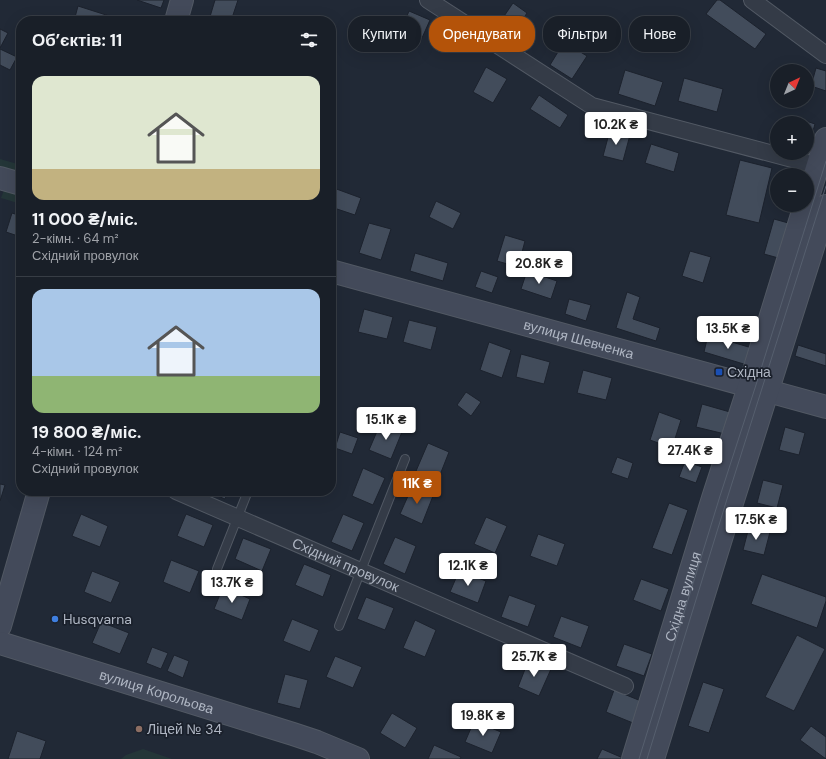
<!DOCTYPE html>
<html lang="uk">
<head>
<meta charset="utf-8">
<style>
  body { margin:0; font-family:"DM Sans",sans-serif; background:#262c34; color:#f1f3f6; height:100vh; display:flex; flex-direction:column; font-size:15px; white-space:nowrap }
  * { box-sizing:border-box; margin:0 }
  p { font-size:13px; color:#9fa2a8 }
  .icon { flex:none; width:22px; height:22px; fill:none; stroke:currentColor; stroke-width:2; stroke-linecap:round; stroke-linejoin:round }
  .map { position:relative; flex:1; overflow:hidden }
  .sheet { position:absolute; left:16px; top:16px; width:320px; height:480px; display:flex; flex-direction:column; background:#191f28; border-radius:16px; box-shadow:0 4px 16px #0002,0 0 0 1px #373d45 }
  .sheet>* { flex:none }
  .top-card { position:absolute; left:348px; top:16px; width:380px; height:36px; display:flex; gap:8px }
  .needle { width:26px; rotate:43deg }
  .controls { position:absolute; left:770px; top:64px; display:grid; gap:8px }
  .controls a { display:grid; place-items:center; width:44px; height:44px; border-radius:50%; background:#191f28; box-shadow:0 4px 16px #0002,0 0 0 1px #373d45; font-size:20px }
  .price { position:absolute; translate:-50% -34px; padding:0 9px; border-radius:4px; background:#fff; color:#222; font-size:13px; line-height:26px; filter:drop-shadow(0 1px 2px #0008) }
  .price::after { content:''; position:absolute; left:50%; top:24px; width:12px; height:9px; margin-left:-6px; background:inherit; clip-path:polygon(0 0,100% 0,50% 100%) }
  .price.current { background:#b45309; color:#fff }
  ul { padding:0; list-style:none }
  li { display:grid; align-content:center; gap:8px; height:212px; padding:0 16px }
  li+li { border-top:1px solid #373d45 }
  li span { display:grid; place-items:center; height:124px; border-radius:12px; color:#555 }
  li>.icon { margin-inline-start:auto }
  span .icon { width:72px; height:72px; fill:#fffc; stroke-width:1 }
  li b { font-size:17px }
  h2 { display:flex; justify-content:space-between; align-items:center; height:48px; padding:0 16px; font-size:17px }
  .pill { padding:0 14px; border-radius:16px; background:#191f28; box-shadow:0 4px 16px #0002,0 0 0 1px #373d45; font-size:14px; line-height:36px }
  .pill.current { background:#b45309; color:#fff }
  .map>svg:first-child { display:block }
  .green { fill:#243638 }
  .building { fill:#424c5b; stroke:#1c222d }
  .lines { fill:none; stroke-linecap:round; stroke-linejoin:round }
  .lane-casing { stroke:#525964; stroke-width:10 }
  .street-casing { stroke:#525964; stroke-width:18 }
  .secondary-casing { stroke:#525964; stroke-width:24 }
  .lane { stroke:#343b47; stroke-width:8 }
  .street { stroke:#343b47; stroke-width:16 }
  .secondary { stroke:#434a5a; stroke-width:22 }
  .tram { stroke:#565f6e; stroke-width:1 }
  .transit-dot { fill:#1a4fb4; stroke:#1a202b; stroke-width:1.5 }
  .shop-dot { fill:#3f7fe0; stroke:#1a202b; stroke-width:1.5 }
  .education-dot { fill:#8d6e63; stroke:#1a202b; stroke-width:1.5 }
  .labels { text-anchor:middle; stroke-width:3.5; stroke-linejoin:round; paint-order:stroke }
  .street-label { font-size:14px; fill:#afb6c3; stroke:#1a202b }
  .poi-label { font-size:14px; fill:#afb6c3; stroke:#1a202b; text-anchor:start }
</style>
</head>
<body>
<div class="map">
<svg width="826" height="759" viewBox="0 0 826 759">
  <rect width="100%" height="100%" fill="#212936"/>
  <path class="green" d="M0,159l21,6v8l-21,-6z
    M4,190l17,5v9l-20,-6z
    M143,749l29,10h-51l5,-4z"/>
  <path class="building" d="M137,0h27l-3,8z
    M215,0h23l-7,21 -22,-1z
    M717,0h3l46,34 -11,15 -49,-35z
    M513,3l14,10 -16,24 -15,-9z
    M78,6l47,15h-51z
    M409,11l21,9 -12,27 -20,-9z
    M0,29l8,4 -8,15z
    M564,42l23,14 -15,23 -22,-14z
    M0,49l17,8 -7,13 -10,-5z
    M486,67l21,12 -14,24 -20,-11z
    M816,68l10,3v20l-15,-5z
    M625,70l38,12 -8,24 -37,-12z
    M684,78l39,11 -6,23 -39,-11z
    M539,95l29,20 -8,13 -30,-19z
    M797,118l18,6 -6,21h-2v-22h-12z
    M610,130l20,5 -7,26 -20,-5z
    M651,144l28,9 -5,19 -29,-9z
    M740,160l32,8 -13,55 -33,-8z
    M331,187l30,11 -6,17 -24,-8z
    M436,201l25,12 -8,16 -24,-12z
    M12,213l9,3v21l-15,-5z
    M774,219l18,5 -10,35 -18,-5z
    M369,223l22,6 -10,31 -22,-7z
    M505,235l20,6 -7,26 -21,-6z
    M690,251l21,6 -8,26 -21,-7z
    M415,253l33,10 -5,18 -33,-10z
    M481,271l17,6 -6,16 -17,-6z
    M527,271l30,10 -6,18 -30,-10z
    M627,292l13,5 -7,22 27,9 -4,13 -40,-13z
    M569,299l22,6 -5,16 -21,-7z
    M364,309l29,8 -6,22 -29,-7z
    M409,320l28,7 -6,23 -28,-8z
    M708,335l44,13 -5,17 -43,-13z
    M489,342l22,8 -9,28 -22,-8z
    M798,345l28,9v12l-31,-10z
    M521,354l29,8 -6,22 -28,-7z
    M583,370l29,8 -6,22 -29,-7z
    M466,392l15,10 -10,14 -14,-11z
    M702,404l28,8 -5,22 -29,-7z
    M659,412l22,8 -9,28 -22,-8z
    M381,422l21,10 -11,27 -22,-9z
    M785,427l20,6 -6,22 -20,-5z
    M340,432l18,6 -6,16 -17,-6z
    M428,443l21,9 -11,28 -22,-9z
    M617,457l16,6 -5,16 -17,-6z
    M685,461l17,6 -6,16 -17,-6z
    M363,468l22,10 -12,27 -21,-9z
    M763,480l20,5 -6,23 -20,-5z
    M0,484l5,1 -5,16z
    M412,487l21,9 -11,28 -22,-10z
    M89,491h14l-2,5z
    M206,491h22l-3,8z
    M669,503l19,7 -16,45 -20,-7z
    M81,514l27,12 -8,21 -28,-11z
    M186,514l27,11 -9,22 -27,-11z
    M343,514l21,9 -12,28 -21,-9z
    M486,517l21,9 -12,27 -21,-9z
    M749,527l21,5 -6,23 -21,-5z
    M538,534l27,10 -8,22 -27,-10z
    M395,537l21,9 -11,28 -22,-10z
    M243,538l28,11 -9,22 -27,-12z
    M171,560l28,11 -9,22 -27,-11z
    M304,564l27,11 -8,22 -28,-12z
    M92,571l28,11 -9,21 -27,-11z
    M459,571l27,10 -8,22 -28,-11z
    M762,574l64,23v4l-9,27 -66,-24z
    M641,579l28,10 -8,22 -28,-11z
    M223,587l27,12 -8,21 -28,-11z
    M509,595l27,10 -8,22 -27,-10z
    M366,597l28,11 -9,22 -28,-11z
    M561,616l28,10 -8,22 -28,-11z
    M292,619l27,11 -9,22 -27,-11z
    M415,620l21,10 -11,27 -22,-9z
    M101,622l28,11 -9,21 -28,-11z
    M797,635l28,14 -31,62 -29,-14z
    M624,644l28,10 -8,22 -28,-10z
    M152,647l16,6 -7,16 -15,-6z
    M174,655l15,6 -6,17 -16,-7z
    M335,656l27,11 -9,21 -27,-11z
    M529,659l22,10 -12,27 -21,-9z
    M285,674l23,6 -8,29 -23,-6z
    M703,682l21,7 -15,44 -21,-7z
    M614,690l27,11 -8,22 -27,-11z
    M392,713l25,15 -12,20 -25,-15z
    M474,721l27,11 -9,21 -27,-11z
    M811,726l15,11v22l-26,-19z
    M17,731l29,10 -6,18h-32z
    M434,745l27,12 -1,2h-32z
    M602,749l21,9v1h-26z"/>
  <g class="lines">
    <g class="lane-casing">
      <path id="lane" d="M217,569l31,-78
        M339,626l66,-167"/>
    </g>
    <g class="street-casing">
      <g id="street">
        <path d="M428,0l164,106 234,62"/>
        <path d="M752,0l74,55"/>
        <path id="s1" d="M176,491l449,195"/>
      </g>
    </g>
    <g class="secondary-casing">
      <g id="secondary">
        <path d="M176,21l6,-21"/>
        <path d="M0,178l21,6"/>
        <path d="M807,200l19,-61"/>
        <path id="s2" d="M331,271l495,136"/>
        <path d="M0,626l39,-135"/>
        <path id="s3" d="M0,643l293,91 24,8 41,17"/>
        <path id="s4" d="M633,759l80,-261 36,-111 56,-182"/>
        <path d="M653,759l79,-256 94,-297"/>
      </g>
    </g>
    <use href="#lane" class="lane"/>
    <use href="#street" class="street"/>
    <use href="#secondary" class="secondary"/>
    <path class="tram" d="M639,759l81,-263 35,-108 71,-227
      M647,759l80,-260 99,-313"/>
  </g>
  <rect class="transit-dot" x="715" y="368" width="8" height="8" rx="2"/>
  <circle class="shop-dot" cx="55" cy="619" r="4"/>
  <circle class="education-dot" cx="139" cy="729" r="4"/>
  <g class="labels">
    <g class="street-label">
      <text dy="5" stroke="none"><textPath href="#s2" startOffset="257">вулиця Шевченка</textPath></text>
      <text dy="5" stroke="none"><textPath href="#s1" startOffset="185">Східний провулок</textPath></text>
      <text dy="5" stroke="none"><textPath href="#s4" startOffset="170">Східна вулиця</textPath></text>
      <text dy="5" stroke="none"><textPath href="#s3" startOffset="164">вулиця Корольова</textPath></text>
    </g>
    <g class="poi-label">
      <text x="727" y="377">Східна</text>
      <text x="63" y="624">Husqvarna</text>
      <text x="147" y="734">Ліцей № 34</text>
    </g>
  </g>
</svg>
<div class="controls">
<a><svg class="needle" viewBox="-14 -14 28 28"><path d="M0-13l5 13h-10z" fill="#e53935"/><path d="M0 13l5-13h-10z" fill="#9fa2a8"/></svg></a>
<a>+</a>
<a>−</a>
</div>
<b class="price" style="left:616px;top:146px">10.2K ₴</b>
<b class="price" style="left:539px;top:285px">20.8K ₴</b>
<b class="price" style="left:728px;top:350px">13.5K ₴</b>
<b class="price" style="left:386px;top:441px">15.1K ₴</b>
<b class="price" style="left:690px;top:472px">27.4K ₴</b>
<b class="price current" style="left:417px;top:505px">11K ₴</b>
<b class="price" style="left:756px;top:541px">17.5K ₴</b>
<b class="price" style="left:468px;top:587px">12.1K ₴</b>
<b class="price" style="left:232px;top:604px">13.7K ₴</b>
<b class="price" style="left:534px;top:678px">25.7K ₴</b>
<b class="price" style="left:483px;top:737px">19.8K ₴</b>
<div class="top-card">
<a class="pill">Купити</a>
<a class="pill current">Орендувати</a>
<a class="pill">Фільтри</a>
<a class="pill">Нове</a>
</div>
<section class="sheet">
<h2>Об’єктів: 11<svg class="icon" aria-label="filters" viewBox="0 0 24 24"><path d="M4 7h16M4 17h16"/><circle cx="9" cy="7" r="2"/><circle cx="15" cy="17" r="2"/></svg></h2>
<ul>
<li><span style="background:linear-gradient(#dfe7d0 75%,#c2b280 0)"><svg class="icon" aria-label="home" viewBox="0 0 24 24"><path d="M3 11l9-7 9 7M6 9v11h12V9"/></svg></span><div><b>11 000 ₴/міс.</b><p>2-кімн. · 64 m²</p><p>Східний провулок</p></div></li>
<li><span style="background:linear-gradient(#a9c7e8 70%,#8fb573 0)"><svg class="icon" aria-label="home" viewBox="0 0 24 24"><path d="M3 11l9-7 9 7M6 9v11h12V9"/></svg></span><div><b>19 800 ₴/міс.</b><p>4-кімн. · 124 m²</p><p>Східний провулок</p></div></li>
</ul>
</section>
</div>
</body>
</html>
